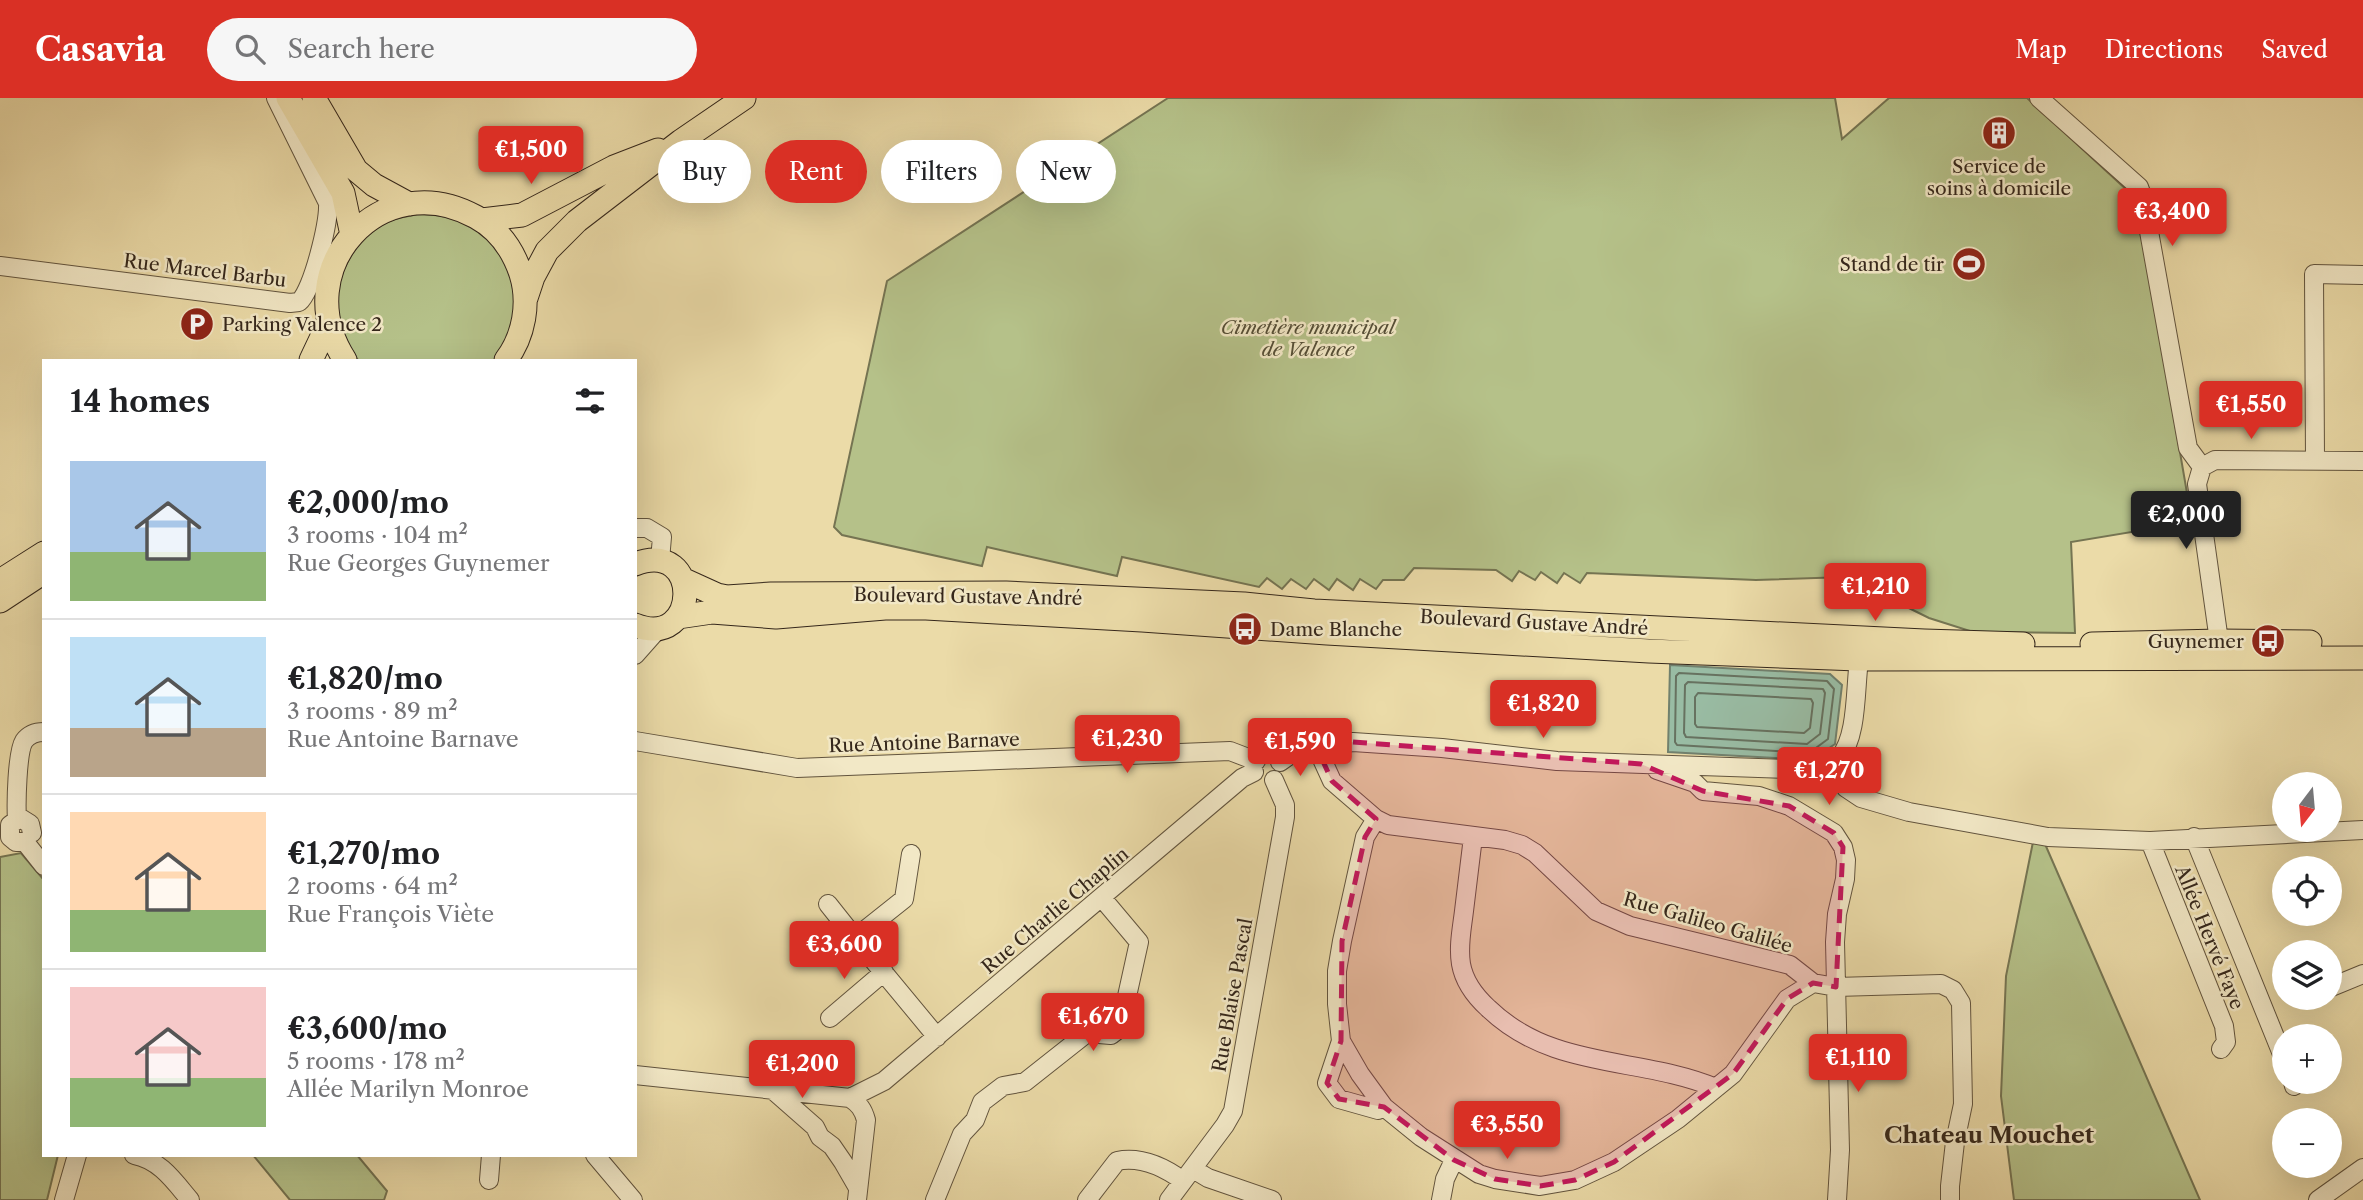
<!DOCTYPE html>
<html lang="en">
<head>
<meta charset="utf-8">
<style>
  body { margin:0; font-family:"Libre Caslon Text",serif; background:#f6f6f6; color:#202124; height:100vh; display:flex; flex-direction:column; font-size:26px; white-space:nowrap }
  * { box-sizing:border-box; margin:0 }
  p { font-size:23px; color:#757577 }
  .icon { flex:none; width:38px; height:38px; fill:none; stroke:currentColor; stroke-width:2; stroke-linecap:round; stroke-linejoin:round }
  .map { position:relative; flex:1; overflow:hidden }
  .sheet { position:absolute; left:42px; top:261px; width:595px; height:798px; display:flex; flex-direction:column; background:#fff; border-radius:0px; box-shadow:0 7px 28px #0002 }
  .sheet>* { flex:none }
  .guide { position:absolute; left:658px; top:42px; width:665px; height:63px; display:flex; gap:14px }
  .needle { width:46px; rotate:196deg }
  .buttons { position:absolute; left:2272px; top:674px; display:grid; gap:14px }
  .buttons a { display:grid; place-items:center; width:70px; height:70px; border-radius:50%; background:#fff; box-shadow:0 7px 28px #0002; font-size:35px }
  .price { position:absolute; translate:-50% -60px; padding:0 16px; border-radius:7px; background:#d93025; color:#fff; font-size:23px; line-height:46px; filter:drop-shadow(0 2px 4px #0008) }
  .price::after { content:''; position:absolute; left:50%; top:42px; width:21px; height:16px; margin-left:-10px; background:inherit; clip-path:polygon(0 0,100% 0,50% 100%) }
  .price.current { background:#222; color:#fff }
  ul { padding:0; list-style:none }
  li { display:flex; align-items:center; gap:21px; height:175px; padding:0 28px }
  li+li { border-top:2px solid #e0e0e0 }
  li span { display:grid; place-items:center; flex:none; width:196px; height:140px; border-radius:0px; color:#555 }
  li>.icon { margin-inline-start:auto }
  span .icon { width:84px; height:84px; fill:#fffc; stroke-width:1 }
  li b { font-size:30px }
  h2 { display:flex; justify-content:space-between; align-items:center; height:84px; padding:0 28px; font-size:30px }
  .chip { padding:0 24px; border-radius:32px; background:#fff; box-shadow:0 7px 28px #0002; font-size:24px; line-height:63px }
  .chip.current { background:#d93025; color:#fff }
  header { display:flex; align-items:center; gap:42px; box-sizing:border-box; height:98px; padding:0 35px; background:#d93025; color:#fff }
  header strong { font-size:33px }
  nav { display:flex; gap:38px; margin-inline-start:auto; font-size:24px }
  .search { width:490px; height:63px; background:#f6f6f6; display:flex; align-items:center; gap:18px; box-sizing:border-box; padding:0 24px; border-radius:38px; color:#757577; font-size:26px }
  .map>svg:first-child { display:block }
  .green { fill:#b5c189; stroke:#757452; stroke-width:2 }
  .water { fill:#99bca4; stroke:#71806d; stroke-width:2 }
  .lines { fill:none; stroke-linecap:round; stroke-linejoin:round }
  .shore { stroke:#677260; stroke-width:2 }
  .minor-casing { stroke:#62543e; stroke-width:20 }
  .major-casing { stroke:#35271b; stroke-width:25 }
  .minor { stroke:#f2e8c6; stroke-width:18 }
  .major { stroke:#ebdba8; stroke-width:23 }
  .marked { fill:#c2185b; fill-opacity:0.2; stroke:#c2185b; stroke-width:5; stroke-dasharray:14 9; stroke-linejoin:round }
  .labels { text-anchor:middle; stroke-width:5; stroke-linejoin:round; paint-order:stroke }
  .poi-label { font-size:19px; fill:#35271b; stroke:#f2e8c6; text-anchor:end }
  .street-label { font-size:19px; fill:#35271b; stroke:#f2e8c6 }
  .park-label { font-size:19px; font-style:italic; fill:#554e36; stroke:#f2e8c6 }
  .quarter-label { font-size:23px; font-weight:bold; fill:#35271b; stroke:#f2e8c6 }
</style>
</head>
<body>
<header>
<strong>Casavia</strong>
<div class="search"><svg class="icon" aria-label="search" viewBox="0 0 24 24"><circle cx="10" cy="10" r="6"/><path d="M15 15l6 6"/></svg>Search here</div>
<nav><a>Map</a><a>Directions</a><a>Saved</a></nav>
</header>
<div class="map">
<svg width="2363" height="1102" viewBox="0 0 2363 1102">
  <rect width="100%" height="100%" fill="#ebdba8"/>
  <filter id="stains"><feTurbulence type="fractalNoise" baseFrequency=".00286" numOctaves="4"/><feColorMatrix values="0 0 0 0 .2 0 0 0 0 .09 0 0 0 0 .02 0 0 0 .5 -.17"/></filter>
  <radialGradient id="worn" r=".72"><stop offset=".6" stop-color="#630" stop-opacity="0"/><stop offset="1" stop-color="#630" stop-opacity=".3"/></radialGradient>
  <path class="green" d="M1168,0h667l7,41 47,-41h138l102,94 8,11 55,319 -121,20 4,91 -102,-1 -44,-14 -83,-41 -90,3 -169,-7 -7,10 -16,-10 -7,10 -16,-11 -6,8 -16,-9 -7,10 -16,-11 -82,-2 -10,12h-21l-7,9 -16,-10 -7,11 -16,-11 -8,11 -15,-11 -8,10 -15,-10 -9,10 -15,-11 -8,9 -137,-30 -5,19 -130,-29 -5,19 -140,-31 -8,-8 53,-246z
    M418,116c19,1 36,2 53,11 50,26 58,95 24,135h-137c-10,-15 -19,-30 -21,-49 -3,-37 20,-77 55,-91 8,-3 18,-4 26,-6z
    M2033,744l12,2 155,356h-186l-13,-104 5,-120z
    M21,755l23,27v275h14l-11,45h-47v-343z
    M253,1057h104l30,36 -3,9h-94z"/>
  <path class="water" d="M1670,567l160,9 12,11 -7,59 -23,16 -144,-8z"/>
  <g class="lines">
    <path class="shore" d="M1679,575l148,8 7,8 -6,50 -19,14 -132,-8 -2,-3 1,-66z
      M1688,584l135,7 2,4 -5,41 -13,10 -121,-7 -2,-4 1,-48z
      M1698,595l113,6 2,4 -3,25 -6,5 -107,-6 -2,-3v-27z"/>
    <g class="minor-casing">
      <path id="minor" d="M2039,0l100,89 4,11 45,250 14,19
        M0,168l290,37 9,-1c14,-12 30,-80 29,-99l-52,-105
        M2315,362l-1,-186 49,1
        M2202,369l-5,17 22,157 -9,9
        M2202,369l13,-7 148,1
        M635,430h12l15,9 -2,23
        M635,557l23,-26
        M635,643l162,27 433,-17 26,10
        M1316,648l16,35 44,38 12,6 117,15 17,5 13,8 61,58 34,15 160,39 23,18
        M1280,664l17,-12 56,-8 89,6 115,13 257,9c9,-2 19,-5 25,-12 21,-23 15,-81 22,-111
        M1833,664l13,26 15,10 48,14 139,25 102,4 213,-11
        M1657,672l38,13 8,8 56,5 30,10 45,27 9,14 3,13 -1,19 -8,35 -2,28 5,208 -3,50
        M1376,721l-11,18 -23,104 -5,30v33l4,37 19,33 24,33 37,30 58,37 16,5 45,7 35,-6 39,-18 64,-43 55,-45 54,-75 26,-16 23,4 105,-3 12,6 8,13 2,101 -8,38 -5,44v14
        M17,722c-1,-16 0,-68 7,-79 5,-7 12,-9 20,-9
        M17,722l-7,5v12l6,5h9
        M17,722l5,-1 8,5 2,9
        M1473,739c-3,24 -6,49 -9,74 -2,17 -6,35 -3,53 3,17 15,33 27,44 65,63 152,48 228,80
        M2194,739l90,222
        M2150,743l74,185 2,16 -5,7
        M25,744l19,24
        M911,756l-7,45 -49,39 82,99
        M828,806l27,34
        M2329,890l34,-14
        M830,920l54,-46
        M1341,943l-14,42 12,16 39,11 6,-3
        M635,977l215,23c9,6 13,11 16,22l-9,80
        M2293,984l1,4
        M774,993l41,36 5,10 12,9 11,16 15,26
        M850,1000l34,-17 358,-303 12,-6
        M134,1057c26,5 40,26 56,45
        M595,1057l38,45
        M1193,1071l15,9 64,22
        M489,1082l2,-25
        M64,1102l13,-45
        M935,1102l27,-66 13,-14 7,-18 21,-16 22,-4 62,-49 24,2 9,-7 19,-86 -37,-44
        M1087,1102l30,-39c25,-5 47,6 66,20
        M1169,1102l56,-75 8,-14 52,-294v-12l-11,-25
        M1441,1102l4,-21 9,-19
        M2318,1102l45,-32"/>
    </g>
    <g class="major-casing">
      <path id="major" d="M288,0l55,95 9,42
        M314,0l42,72 18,15 35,19
        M482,122l40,-5 92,-48 44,-17
        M526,200l7,-21 14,-26 30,-30 104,-80 63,-43
        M311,262l17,-36
        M345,262c-59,-91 36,-196 131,-143 22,12 37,33 45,57 9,29 3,62 -15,86
        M635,466c68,-26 65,87 0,61
        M684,482l33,15 10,2 44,-3 235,-1 238,11 70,7 610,30 99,3
        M0,483l44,-28
        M0,503l44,-29
        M678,519l34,-5 64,5 109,-9h41l216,12 185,13 322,18 209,8 505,-1
        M2092,546l127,-3 91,1"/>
    </g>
    <use href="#minor" class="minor"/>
    <use href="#major" class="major"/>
  </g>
  <path class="marked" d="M1353,644l288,22 62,27 86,15 45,27 9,14 -7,140 -23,-4 -26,16 -54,75 -119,88 -39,18 -35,6 -45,-7 -41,-19 -70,-53 -45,-8 -12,-16 14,-42 1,-100 23,-104 11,-18 -44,-38 -16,-35z"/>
  <defs>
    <g id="building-disc" transform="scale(1.75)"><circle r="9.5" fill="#8f2418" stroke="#f2e8c6"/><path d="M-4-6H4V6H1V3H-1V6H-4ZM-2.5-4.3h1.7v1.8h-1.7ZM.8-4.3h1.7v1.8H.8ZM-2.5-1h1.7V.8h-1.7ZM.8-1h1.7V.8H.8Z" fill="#fff"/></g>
    <g id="stadium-disc" transform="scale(1.75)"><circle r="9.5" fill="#8f2418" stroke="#f2e8c6"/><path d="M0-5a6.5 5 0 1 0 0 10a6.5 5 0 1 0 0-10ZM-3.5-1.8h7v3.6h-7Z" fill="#fff"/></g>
    <g id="parking-disc" transform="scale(1.75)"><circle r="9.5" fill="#8f2418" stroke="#f2e8c6"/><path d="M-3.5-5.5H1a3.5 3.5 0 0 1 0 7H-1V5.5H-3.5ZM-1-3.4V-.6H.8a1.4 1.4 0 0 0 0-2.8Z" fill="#fff"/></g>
    <g id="bus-disc" transform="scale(1.75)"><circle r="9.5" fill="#8f2418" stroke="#f2e8c6"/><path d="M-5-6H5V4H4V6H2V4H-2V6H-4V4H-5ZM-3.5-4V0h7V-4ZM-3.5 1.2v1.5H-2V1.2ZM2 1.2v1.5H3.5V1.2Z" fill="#fff"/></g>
  </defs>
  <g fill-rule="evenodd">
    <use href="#building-disc" x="1999" y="35"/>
    <use href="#stadium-disc" x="1969" y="166"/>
    <use href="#parking-disc" x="197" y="226"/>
    <use href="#bus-disc" x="1245" y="531"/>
    <use href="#bus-disc" x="2268" y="543"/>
  </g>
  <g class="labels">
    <g class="poi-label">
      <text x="1999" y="75" text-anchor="middle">Service de<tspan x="1999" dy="22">soins à domicile</tspan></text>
      <text x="1944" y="173">Stand de tir</text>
      <text x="222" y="233" text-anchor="start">Parking Valence 2</text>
      <text x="1270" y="538" text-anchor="start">Dame Blanche</text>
      <text x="2244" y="550">Guynemer</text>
    </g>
    <g class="street-label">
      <text transform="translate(205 172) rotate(7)" y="7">Rue Marcel Barbu</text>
      <text transform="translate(968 498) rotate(1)" y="7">Boulevard Gustave André</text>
      <text transform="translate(1534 524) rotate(3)" y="7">Boulevard Gustave André</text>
      <text transform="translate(924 644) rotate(-2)" y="7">Rue Antoine Barnave</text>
      <text transform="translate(1055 812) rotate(-40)" y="7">Rue Charlie Chaplin</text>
      <text transform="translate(1708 824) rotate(16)" y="7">Rue Galileo Galilée</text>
      <text transform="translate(2210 839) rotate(68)" y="7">Allée Hervé Faye</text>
      <text transform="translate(1232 897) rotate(-80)" y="7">Rue Blaise Pascal</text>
    </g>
    <g class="park-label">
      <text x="1308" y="236">Cimetière municipal<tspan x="1308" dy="22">de Valence</tspan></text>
    </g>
    <g class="quarter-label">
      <text x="1989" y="1045">Chateau Mouchet</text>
    </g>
  </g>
  <rect width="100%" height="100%" filter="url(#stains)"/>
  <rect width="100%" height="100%" fill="url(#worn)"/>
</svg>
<div class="buttons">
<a><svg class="needle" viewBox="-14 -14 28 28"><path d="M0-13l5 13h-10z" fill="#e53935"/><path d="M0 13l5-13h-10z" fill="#757577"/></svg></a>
<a><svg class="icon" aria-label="locate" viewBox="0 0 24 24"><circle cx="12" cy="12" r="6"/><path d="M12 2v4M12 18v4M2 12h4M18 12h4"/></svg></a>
<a><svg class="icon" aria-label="layers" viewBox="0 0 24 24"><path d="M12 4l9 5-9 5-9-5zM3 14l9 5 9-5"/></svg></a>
<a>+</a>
<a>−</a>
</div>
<b class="price" style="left:531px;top:88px">€1,500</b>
<b class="price" style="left:2172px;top:150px">€3,400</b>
<b class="price" style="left:2251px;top:343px">€1,550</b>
<b class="price current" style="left:2186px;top:453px">€2,000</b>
<b class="price" style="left:1875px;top:525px">€1,210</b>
<b class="price" style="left:1543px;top:642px">€1,820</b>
<b class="price" style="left:1127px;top:677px">€1,230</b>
<b class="price" style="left:1300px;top:680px">€1,590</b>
<b class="price" style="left:1829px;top:709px">€1,270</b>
<b class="price" style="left:844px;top:883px">€3,600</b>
<b class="price" style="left:1093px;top:955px">€1,670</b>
<b class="price" style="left:1858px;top:996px">€1,110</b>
<b class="price" style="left:802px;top:1002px">€1,200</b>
<b class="price" style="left:1507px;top:1063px">€3,550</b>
<div class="guide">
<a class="chip">Buy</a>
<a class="chip current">Rent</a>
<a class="chip">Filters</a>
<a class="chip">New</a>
</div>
<section class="sheet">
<h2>14 homes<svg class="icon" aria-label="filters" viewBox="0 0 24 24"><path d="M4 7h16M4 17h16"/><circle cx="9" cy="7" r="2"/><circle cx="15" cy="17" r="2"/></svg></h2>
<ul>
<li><span style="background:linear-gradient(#a9c7e8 65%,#8fb573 0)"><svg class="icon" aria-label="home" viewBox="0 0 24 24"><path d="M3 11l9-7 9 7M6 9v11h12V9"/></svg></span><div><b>€2,000/mo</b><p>3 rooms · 104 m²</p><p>Rue Georges Guynemer</p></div></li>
<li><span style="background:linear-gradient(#bfe0f5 65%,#b9a48a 0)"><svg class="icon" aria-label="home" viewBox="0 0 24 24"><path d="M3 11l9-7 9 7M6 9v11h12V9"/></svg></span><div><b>€1,820/mo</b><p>3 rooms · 89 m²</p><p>Rue Antoine Barnave</p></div></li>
<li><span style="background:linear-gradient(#ffd9b3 70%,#8fb573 0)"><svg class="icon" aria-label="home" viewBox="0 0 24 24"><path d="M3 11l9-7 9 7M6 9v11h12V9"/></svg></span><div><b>€1,270/mo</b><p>2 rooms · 64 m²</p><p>Rue François Viète</p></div></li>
<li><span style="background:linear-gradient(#f6c9c9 65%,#8fb573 0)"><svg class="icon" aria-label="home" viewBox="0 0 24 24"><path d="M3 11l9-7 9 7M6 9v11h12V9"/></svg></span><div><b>€3,600/mo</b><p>5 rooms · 178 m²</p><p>Allée Marilyn Monroe</p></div></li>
</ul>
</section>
</div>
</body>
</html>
